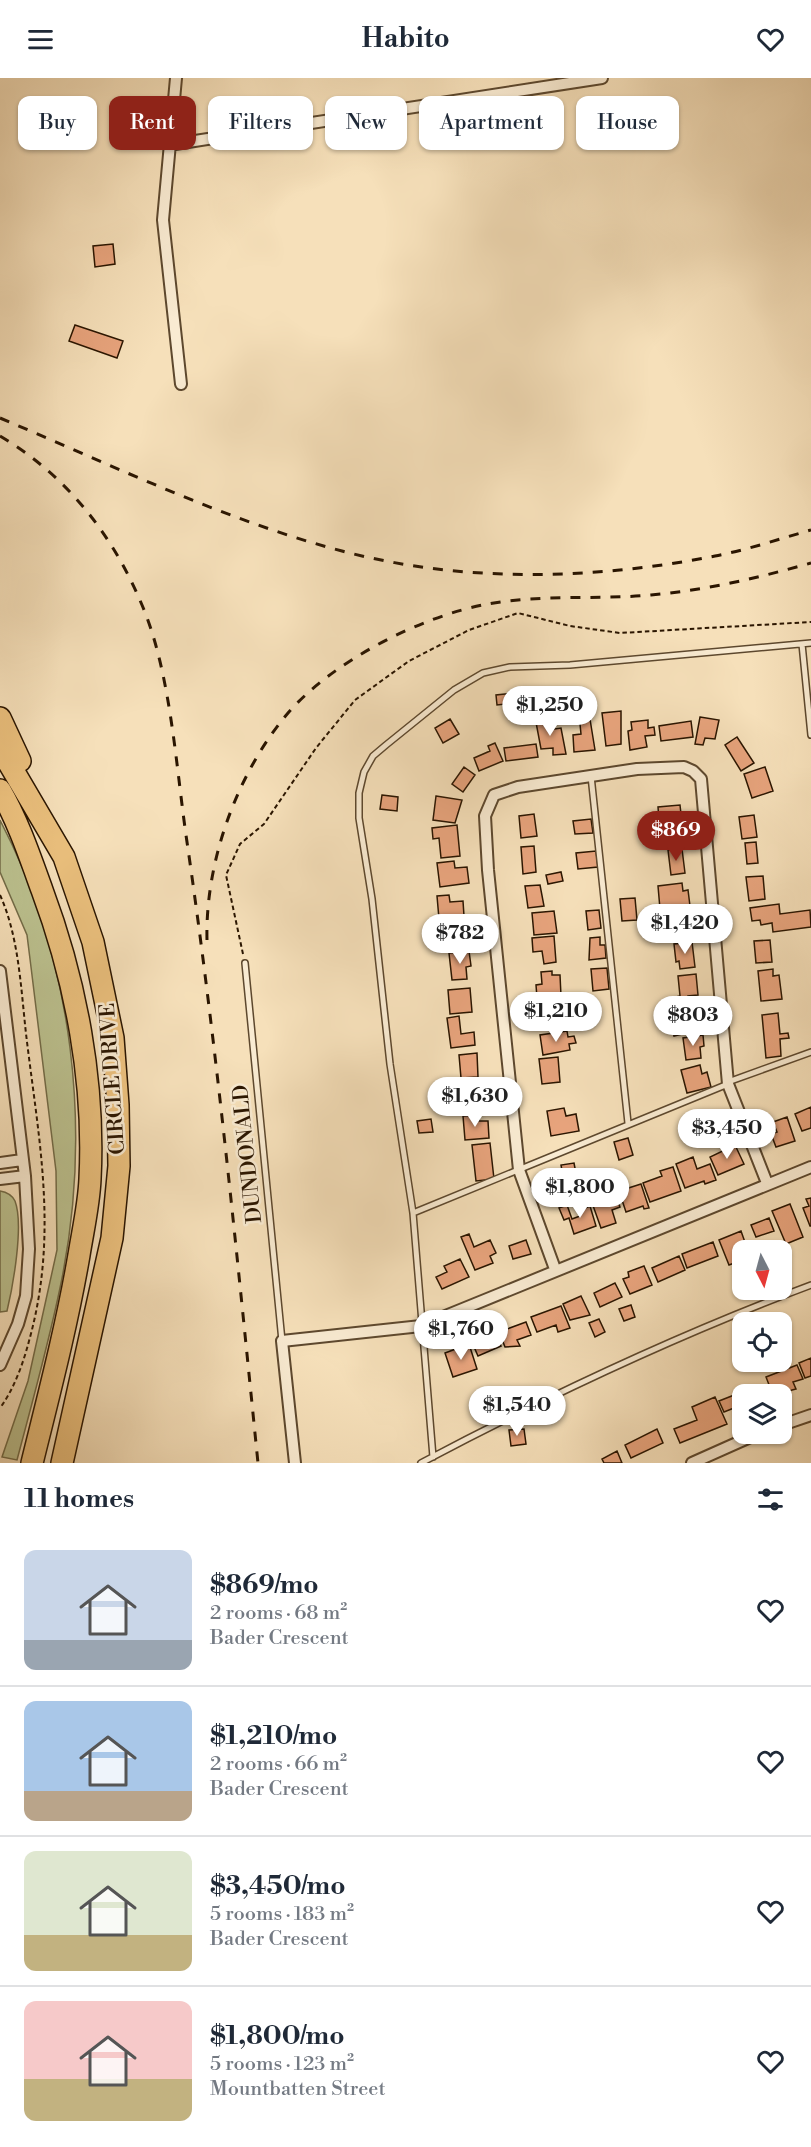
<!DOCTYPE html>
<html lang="en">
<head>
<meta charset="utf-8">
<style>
  body { margin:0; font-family:"Libre Bodoni",serif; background:#f2f2f3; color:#1f2937; height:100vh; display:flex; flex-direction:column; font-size:22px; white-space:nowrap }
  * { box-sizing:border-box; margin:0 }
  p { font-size:20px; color:#747a83 }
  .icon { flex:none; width:33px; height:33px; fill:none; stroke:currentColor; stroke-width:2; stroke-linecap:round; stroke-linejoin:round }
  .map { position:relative; height:1385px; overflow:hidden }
  .sheet { display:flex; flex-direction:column; background:#fff; flex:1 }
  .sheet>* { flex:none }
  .top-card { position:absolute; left:18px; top:18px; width:776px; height:54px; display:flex; gap:12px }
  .needle { width:39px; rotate:174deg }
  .fabs { position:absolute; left:732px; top:1162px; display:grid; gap:12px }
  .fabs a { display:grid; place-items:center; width:60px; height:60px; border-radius:12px; background:#fff; box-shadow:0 2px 4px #0004; font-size:30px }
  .price { position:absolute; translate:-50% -51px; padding:0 14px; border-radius:21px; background:#fff; color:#222; font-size:20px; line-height:39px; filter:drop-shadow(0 2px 3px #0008) }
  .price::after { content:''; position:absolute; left:50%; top:36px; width:18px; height:14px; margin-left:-9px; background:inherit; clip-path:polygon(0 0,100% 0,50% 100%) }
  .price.current { background:#8f2418; color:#fff }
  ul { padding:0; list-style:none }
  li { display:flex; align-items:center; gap:18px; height:150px; padding:0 24px }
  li+li { border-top:2px solid #e0e1e3 }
  li span { display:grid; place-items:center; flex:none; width:168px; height:120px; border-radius:12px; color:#555 }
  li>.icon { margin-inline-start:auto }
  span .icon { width:72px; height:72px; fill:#fffc; stroke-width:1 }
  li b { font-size:26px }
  h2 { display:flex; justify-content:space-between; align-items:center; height:72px; padding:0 24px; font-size:26px }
  .chip { padding:0 21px; border-radius:12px; background:#fff; box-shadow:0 2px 4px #0004; font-size:21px; line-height:54px }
  .chip.current { background:#8f2418; color:#fff }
  header { display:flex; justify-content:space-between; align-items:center; height:78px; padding:0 24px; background:#fff; font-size:27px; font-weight:700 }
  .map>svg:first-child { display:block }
  .green { fill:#bcc290; stroke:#736c48; stroke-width:1.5 }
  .building { fill:#e8a47d; stroke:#2a1500; stroke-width:1.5 }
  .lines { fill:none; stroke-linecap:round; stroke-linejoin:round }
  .lane-casing { stroke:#5d482e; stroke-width:8 }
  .street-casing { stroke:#5d482e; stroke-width:14 }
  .highway-casing { stroke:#2a1500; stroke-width:24 }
  .path { stroke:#2a1500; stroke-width:2; stroke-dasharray:4.5 3; stroke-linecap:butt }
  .lane { stroke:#f9ebd2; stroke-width:5 }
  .street { stroke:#f9ebd2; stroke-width:10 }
  .highway { stroke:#ebc07d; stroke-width:21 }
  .rail { stroke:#2a1500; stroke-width:3; stroke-dasharray:10 10; stroke-linecap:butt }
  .labels { text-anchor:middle; stroke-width:5; stroke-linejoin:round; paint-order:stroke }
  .street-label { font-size:21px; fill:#2a1500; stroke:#f9ebd2 }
</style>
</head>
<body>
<header><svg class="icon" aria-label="menu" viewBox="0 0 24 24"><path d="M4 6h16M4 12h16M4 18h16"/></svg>Habito<svg class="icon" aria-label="heart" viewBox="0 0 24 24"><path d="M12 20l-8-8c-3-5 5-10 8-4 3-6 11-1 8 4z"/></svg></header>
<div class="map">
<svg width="811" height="1385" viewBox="0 0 811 1385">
  <rect width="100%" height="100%" fill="#f6e0ba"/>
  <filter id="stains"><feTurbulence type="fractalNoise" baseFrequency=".00333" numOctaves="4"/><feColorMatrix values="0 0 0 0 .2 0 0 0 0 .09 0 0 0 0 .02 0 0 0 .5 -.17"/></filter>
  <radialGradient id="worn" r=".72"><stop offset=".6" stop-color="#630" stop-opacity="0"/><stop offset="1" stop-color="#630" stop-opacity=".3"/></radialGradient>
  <path class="green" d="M0,742c74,142 93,312 60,468 -12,58 -28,115 -43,172l-15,-3 26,-76 29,-131 -1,-79 -25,-204 -4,-32 -27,-63z
    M0,1113c6,1 12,4 15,10 9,24 -2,85 -8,110l-7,1z"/>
  <path class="building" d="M113,166l2,20 -20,3 -2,-21z
    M75,247l48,16 -6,17 -48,-17z
    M514,615l1,10 -18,2 -1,-10z
    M621,633v33l-15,2 -4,-33z
    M589,635l6,37 -21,2 -1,-17 8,-1 -2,-20z
    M546,637l2,15 13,-2 5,26 -13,1v-7l-12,1 -6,-32z
    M700,639l19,3 -4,19 -10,-1 -2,7 -8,-1z
    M450,641l9,15 -16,9 -8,-15z
    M648,642v8l6,-1 1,8 -10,1 2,11 -17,3 -2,-19 4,-1 -1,-8z
    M691,643l2,16 -32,4 -2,-15z
    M737,659l17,26 -13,8 -16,-26z
    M495,665l8,18 -24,10 -5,-13 16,-7 -2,-5z
    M536,666l2,13 -32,4 -2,-13z
    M464,689l11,8 -12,17 -11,-8z
    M765,689l8,24 -21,7 -8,-24z
    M382,717l16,2 -1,14 -17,-2z
    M436,718l26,4 -7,23 -22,-3z
    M680,727l4,36 -18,1 -3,-22h-4l-1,-13z
    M534,736l3,22 -16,2 -2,-22z
    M754,737l3,22 -15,2 -3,-22z
    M591,741l2,14 -18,1 -2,-13z
    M457,747l3,31 -19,2 -2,-20 -6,1 -1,-11z
    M756,764l2,21 -11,1 -2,-21z
    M534,768l2,26 -13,2 -2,-27z
    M682,771l3,24 -14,2 -3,-25z
    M596,773l2,16 -20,2 -2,-16z
    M454,783l1,7 12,-1 2,16 -29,4 -3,-24z
    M561,794l2,9 -15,3 -2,-9z
    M763,798l2,23 -16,2 -3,-24z
    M682,805l1,8 5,-1 2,16 -30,3 -2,-23z
    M540,807l4,21 -16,2 -3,-22z
    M449,817l1,7 13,-1 1,15 -25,3 -2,-23z
    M635,820l2,22 -15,1 -2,-22z
    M779,826l1,10 30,-4 1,17 -38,5 -1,-9 -11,2 -1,-5 -8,1 -2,-13z
    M599,832l2,18 -13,2 -2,-19z
    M554,833l3,22 -23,2 -2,-22z
    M690,833l2,22 -22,3 -2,-23z
    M465,846l2,24 -20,2 -3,-24z
    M554,858l2,26 -12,2 -2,-13 -9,1 -1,-14z
    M600,859v8h5l1,13 -17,2 1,-22z
    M770,862l2,22 -16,1 -2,-22z
    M692,864l3,25 -15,2 -1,-8 -3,1 -2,-18z
    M469,873l2,15 -5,1 1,12 -15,1 -3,-27z
    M607,890l2,21 -16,2 -2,-22z
    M773,891v7l6,-1 3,24 -21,2 -3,-30z
    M552,893v4h8l1,21 -24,2 -1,-13 6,-1 -1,-12z
    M696,896l2,21 -10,1 1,9 -13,2 -1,-10 5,-1 -2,-20z
    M470,910l2,24 -22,2 -2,-24z
    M554,923l2,22 -12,1 -1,-8 -6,1 -2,-14z
    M698,927l2,11 -5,1 3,13 -24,6 -5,-18 17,-4 -1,-6z
    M778,935l2,21 8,-1 1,5 -9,1 1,17 -15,2 -4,-43z
    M459,938l2,18 13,-2 1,13 -24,3 -4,-30z
    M567,953l1,6 6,-1 2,7 -7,1 1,6 -27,5 -3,-20z
    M703,957l1,11 -4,1 1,11 -15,2 -3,-22z
    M477,975l1,24 -17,1 -2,-23z
    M558,979l2,25 -18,2 -3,-25z
    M700,987l2,9 5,-2 4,15 -24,6 -6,-23z
    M481,1003l3,29 -18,2 -3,-29z
    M811,1029v21l-9,3 -7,-17z
    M564,1030l2,8 10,-2 3,17 -28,5 -4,-25z
    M479,1037v6h9l1,17 -24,2 -2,-24z
    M787,1039l8,24 -19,6 -5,-13 6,-2 -4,-10z
    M431,1041l2,13 -14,1 -2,-12z
    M628,1060l5,17 -14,5 -5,-18z
    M490,1065l4,36 -18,2 -4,-36z
    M735,1067l9,19 -26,11 -8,-18z
    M693,1079l4,12 13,-5 6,16 -11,4 -1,-3 -19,7 -9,-24z
    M574,1085l4,21 -13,3 -4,-22z
    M673,1089l8,24 -31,11 -7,-19 19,-7 -2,-5z
    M641,1106l8,24 -5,1 -1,-3 -17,6 -7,-21z
    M615,1115l5,14 -8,3 4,13 -15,5 -10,-28z
    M811,1120v28h-1l-7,-18 6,-2 -3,-7z
    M790,1126l13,33 -17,7 -14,-33z
    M567,1127l5,14 8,-3 -2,-5 12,-5 6,20 -22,8 -5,-16 -5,2 -5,-12z
    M769,1140l5,13 -18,6 -5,-12z
    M741,1153l6,17 -13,5 3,9 -8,3 -10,-25z
    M469,1156l5,13 16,-7 6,13 -6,3 3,7 -18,7 -14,-33z
    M526,1162l5,14 -18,5 -4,-13z
    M713,1164l5,14 -31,12 -5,-14z
    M762,1164l4,9h-16l-2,-4z
    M679,1178l6,14 -27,12 -6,-14z
    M460,1181l9,18 -27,12 -6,-12 11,-5 -3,-6z
    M644,1188l8,19 -22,9 -7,-15 6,-2 -1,-5z
    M615,1205l7,14 -22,10 -6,-14z
    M581,1218l9,19 -20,5 -7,-16z
    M631,1227l4,12 -11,4 -5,-12z
    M561,1228l9,22 -12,4 -2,-7 -19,7 -6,-15z
    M599,1241l6,13 -10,5 -6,-14z
    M526,1244l5,13 -14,5 3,6 -15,1 -6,-15z
    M495,1253l6,15 -23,10 -7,-16z
    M469,1266l8,25 -24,8 -8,-24z
    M811,1280v18l-6,2 -6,-15z
    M797,1287l6,14 -10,3 3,7 -23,6 -7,-18z
    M752,1310l3,7h-13v17l-3,-6 -15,6 -5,-11z
    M505,1316l2,14 -10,1 -2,-14z
    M715,1319l12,27 -47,19 -6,-14 23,-9 -5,-13z
    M524,1351l2,15 -15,2 -2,-16z
    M657,1351l6,14 -32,15 -6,-13z
    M617,1373l5,12h-18l-2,-4z"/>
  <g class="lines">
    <g class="lane-casing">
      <path id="lane" d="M802,566l9,91
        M591,698l37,347
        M245,885l37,378
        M728,1004l83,-30
        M413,1135l315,-129
        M433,1379l-20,-244 -23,-149 -18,-165 -13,-81v-25l5,-21 9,-16 13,-11 68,-55 29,-17 27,-6 60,-2 241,-22
        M421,1385c127,-67 256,-128 390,-178"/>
    </g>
    <g class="street-casing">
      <path id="street" d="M176,0l-13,142 18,164
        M169,67l433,-67
        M0,893l25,205 4,73 -3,47 -8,28 -18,41
        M0,1085l22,-3
        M0,1101l25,-3
        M555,1191l-36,-99 -31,-300 -3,-54 9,-21 24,-8 119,-18 47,-2 9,4 8,8 27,305 39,99
        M782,1347l29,-10
        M295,1385l-13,-122 139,-15 390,-159
        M692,1385l65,-29"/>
    </g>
    <g class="highway-casing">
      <path id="highway" d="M0,640l20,43
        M0,670l64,109 29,85 20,96 5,67 1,61 -7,72 -50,225
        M0,712c18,31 30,67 42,100 34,91 53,192 48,289 -1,25 -7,51 -11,76 -12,70 -30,139 -47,208"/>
    </g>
    <path class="path" d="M0,817c20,44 21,99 27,147 13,105 31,195 2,299 -6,23 -15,48 -29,67
      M243,876l-17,-79 14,-31 24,-20 52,-76 39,-48 54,-39 60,-31 49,-17 52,13 50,7 191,-11"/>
    <use href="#lane" class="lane"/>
    <use href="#street" class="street"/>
    <use href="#highway" class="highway"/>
    <path class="rail" d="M0,340c112,47 224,102 342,133 121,32 250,29 373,5 32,-6 64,-17 96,-26
      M0,358c66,39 113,99 142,169 29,68 34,163 45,237 30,206 50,414 71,621
      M207,862c-2,-78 30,-167 81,-227 45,-52 133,-97 200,-109 53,-10 109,-4 163,-9 55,-5 107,-17 160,-32"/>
  </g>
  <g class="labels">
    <g class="street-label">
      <text transform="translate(112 1001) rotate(-94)" y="7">CIRCLE DRIVE</text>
      <text transform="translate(247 1076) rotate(-96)" y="7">DUNDONALD</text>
    </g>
  </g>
  <rect width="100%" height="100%" filter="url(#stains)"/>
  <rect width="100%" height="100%" fill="url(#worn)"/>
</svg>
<div class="fabs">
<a><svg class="needle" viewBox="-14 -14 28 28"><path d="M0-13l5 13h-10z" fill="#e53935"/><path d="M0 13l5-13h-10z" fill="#747a83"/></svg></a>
<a><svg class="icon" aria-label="locate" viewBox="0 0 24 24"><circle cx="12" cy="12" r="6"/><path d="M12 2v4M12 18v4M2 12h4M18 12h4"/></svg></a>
<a><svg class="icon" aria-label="layers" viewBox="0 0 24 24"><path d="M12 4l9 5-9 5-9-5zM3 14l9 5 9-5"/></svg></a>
</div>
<b class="price" style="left:550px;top:659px">$1,250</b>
<b class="price current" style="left:676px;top:784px">$869</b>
<b class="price" style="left:685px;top:877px">$1,420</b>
<b class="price" style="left:460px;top:887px">$782</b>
<b class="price" style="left:556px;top:965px">$1,210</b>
<b class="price" style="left:693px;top:969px">$803</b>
<b class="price" style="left:475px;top:1050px">$1,630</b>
<b class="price" style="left:727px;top:1082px">$3,450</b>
<b class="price" style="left:580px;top:1141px">$1,800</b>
<b class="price" style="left:461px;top:1283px">$1,760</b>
<b class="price" style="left:517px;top:1359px">$1,540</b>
<div class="top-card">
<a class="chip">Buy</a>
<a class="chip current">Rent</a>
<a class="chip">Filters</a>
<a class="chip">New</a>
<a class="chip">Apartment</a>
<a class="chip">House</a>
</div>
</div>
<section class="sheet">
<h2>11 homes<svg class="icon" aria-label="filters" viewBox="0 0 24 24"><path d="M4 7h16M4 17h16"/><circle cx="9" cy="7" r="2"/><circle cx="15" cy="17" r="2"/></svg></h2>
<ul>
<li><span style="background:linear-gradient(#c9d6e8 75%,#9aa5b1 0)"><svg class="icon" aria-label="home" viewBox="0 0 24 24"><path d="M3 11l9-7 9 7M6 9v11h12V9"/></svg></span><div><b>$869/mo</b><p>2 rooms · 68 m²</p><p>Bader Crescent</p></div><svg class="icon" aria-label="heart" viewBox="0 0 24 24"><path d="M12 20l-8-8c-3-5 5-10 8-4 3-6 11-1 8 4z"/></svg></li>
<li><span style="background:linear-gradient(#a9c7e8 75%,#b9a48a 0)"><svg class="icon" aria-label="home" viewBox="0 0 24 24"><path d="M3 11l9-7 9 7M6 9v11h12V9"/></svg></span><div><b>$1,210/mo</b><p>2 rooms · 66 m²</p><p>Bader Crescent</p></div><svg class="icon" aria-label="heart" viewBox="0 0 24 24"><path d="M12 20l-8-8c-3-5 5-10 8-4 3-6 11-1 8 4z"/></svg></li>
<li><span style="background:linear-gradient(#dfe7d0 70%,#c2b280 0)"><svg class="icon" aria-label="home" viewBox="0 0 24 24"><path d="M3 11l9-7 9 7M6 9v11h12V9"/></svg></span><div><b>$3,450/mo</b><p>5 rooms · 183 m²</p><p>Bader Crescent</p></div><svg class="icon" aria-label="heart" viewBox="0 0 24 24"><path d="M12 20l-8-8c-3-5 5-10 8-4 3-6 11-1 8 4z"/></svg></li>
<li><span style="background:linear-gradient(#f6c9c9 65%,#c2b280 0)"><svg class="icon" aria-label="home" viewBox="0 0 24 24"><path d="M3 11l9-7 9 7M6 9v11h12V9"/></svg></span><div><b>$1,800/mo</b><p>5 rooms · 123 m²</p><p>Mountbatten Street</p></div><svg class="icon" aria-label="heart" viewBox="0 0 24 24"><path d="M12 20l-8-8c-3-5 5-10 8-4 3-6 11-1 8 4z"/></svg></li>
</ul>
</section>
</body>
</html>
